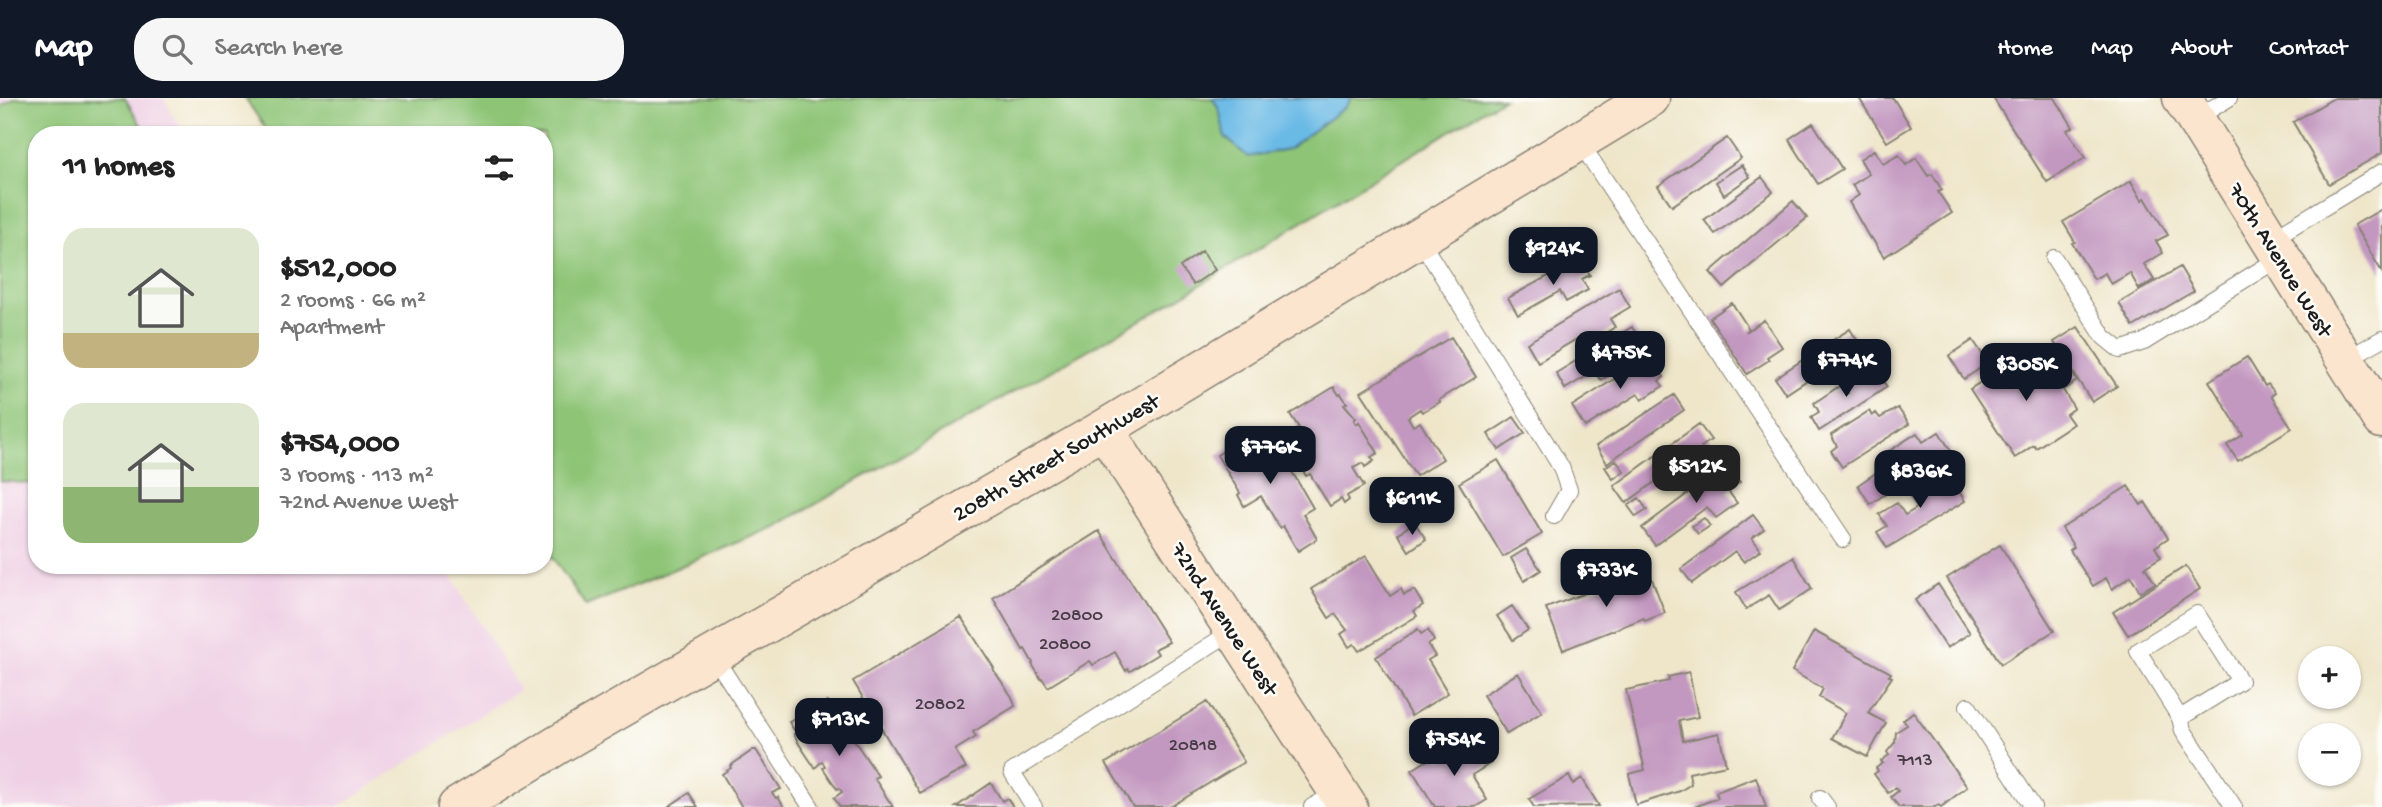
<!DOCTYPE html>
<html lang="en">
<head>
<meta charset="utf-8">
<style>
  body { margin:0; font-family:"Gochi Hand",sans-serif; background:#f6f6f6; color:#222; height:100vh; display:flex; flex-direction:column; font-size:26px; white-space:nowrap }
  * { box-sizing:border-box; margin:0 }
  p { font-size:23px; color:#767676 }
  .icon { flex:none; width:38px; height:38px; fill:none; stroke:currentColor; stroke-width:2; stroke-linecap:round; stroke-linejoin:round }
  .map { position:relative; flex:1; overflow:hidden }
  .details { position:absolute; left:28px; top:28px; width:525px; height:448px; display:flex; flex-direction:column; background:#fff; border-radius:28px; box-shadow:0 2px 5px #0004 }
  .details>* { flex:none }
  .tools { position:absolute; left:2298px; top:548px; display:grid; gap:14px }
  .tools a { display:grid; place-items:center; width:63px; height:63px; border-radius:50%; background:#fff; box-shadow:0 2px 5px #0004; font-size:35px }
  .price { position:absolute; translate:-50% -60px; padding:0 16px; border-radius:14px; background:#111827; color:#fff; font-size:23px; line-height:46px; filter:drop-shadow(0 2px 4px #0008) }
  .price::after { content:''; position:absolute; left:50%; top:42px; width:21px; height:16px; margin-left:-10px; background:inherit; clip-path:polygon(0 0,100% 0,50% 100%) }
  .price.selected { background:#222; color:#fff }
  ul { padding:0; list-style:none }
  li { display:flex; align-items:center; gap:21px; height:175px; padding:0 35px }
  li span { display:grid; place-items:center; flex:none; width:196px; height:140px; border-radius:21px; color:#555 }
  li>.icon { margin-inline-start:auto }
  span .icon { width:84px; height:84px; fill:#fffc; stroke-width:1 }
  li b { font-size:30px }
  h2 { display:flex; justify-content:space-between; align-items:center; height:84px; padding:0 35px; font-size:30px }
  header { display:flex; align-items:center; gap:42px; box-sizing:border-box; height:98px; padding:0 35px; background:#111827; color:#fff }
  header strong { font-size:33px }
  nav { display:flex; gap:38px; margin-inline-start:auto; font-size:24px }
  .search { width:490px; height:63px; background:#f6f6f6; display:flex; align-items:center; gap:18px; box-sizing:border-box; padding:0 24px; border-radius:28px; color:#767676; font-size:26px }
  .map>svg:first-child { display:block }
  .built { fill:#efd0e5 }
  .green { fill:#8dc476; stroke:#547049; stroke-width:2 }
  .water { fill:#6bbae6; stroke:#446b81; stroke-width:2 }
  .building { fill:#c297c0 }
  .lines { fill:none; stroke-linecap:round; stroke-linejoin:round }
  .lane-casing { stroke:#868173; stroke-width:18 }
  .secondary-casing { stroke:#868173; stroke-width:41 }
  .lane { stroke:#fff; stroke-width:16 }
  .secondary { stroke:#fce5cf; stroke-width:38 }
  .labels { text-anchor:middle; stroke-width:5; stroke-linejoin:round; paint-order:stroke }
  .number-label { font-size:19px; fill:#463b45 }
  .street-label { font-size:23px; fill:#1c1c1c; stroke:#fdfcf7 }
</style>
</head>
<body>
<header>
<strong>Map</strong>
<div class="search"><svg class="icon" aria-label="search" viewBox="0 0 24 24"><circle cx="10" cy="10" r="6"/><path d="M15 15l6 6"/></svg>Search here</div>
<nav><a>Home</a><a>Map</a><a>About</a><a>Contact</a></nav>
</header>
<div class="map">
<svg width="2382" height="709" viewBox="0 0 2382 709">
  <rect width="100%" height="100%" fill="#fdfcf7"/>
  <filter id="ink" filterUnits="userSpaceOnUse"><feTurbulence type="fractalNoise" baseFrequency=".0143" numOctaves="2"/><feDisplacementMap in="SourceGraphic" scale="14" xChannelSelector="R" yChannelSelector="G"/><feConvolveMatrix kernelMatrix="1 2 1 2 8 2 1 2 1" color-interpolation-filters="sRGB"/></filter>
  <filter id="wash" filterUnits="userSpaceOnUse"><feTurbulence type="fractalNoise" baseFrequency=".00686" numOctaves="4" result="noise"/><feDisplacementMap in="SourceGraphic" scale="28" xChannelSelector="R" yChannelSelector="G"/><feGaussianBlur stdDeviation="1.57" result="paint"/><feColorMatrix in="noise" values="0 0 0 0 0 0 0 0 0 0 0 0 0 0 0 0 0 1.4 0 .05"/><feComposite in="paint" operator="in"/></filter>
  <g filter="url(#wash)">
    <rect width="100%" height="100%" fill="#efe6ca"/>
    <path class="built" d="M0,0h163l22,37h-148v430h408l75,125 -182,117h-338z"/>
    <path class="green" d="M15,0h110l22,37h-110v349l-37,-3v-374z
      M245,0h1259l-335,206 -392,222 -191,80 -42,-61v-410h-274z"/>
    <path class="water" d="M1212,0h139l-6,9 -57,42 -40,8 -23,-20 -6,-29z"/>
    <g id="blocks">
      <path class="building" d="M1859,0h34l18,29 -24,15z
        M1993,0h62l18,29 -6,3 18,28 -38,24z
        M2334,0h48v55l-53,31 -36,-62z
        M1813,25l29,46 -24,15 -29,-45z
        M1727,40l14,20 -69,48 -14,-20z
        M1874,52l9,14 16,-9 7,10 10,-7 12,18 4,-2 10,16 -4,2 14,21 -68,44 -13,-20 -1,2 -21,-37 10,-7 -7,-10 17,-11 -9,-15z
        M1742,67l8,12 -26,18 -8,-13z
        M1762,79l11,15 -58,42 -11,-14z
        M2131,83l11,19 3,-2 23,37 -12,6 7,12 -19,11 10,16 -15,9 -9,-16 -19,11 -6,-11 -11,6 -22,-36 3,-1 -12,-20z
        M1793,103l14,17 -83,70 -14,-16z
        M2382,111v63l-28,-47z
        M1202,153l13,19 -22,15 -13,-18z
        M1581,160l9,17 -8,4 6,11 -22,12 -6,-11 -42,24 -10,-17z
        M2180,169l14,24 -61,36 -14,-24z
        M1619,190l11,19 -20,12 5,8 -25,16 -5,-9 -47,28 -11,-19z
        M1732,205l17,26 -3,3 18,-12 18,27 -15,10 2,3 -22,14 -37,-56z
        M1632,229l15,25 -46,28 -6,-9 -30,18 -9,-16z
        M2078,229l39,59 -25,16 -38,-60z
        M1850,231l10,16 -74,49 -11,-16z
        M1451,239l25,40 -37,23 1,2 -18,10 -2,-3 -12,8 5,9 7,-4 23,37 -27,17 -55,-84z
        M1973,242l15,23 -24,16 -15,-23z
        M2026,255l7,11 9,-6 12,18 14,-9 9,14 -14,9 11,18 -8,6 7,10 -37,24 -2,-3 -19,13 -45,-69z
        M1651,258l13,21 -5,4 4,5 -21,14 -4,-6 -53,33 -13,-21z
        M2247,259l18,29 3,-2 7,9 -4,3 21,32 -54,33 -11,-16 16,-10 -34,-54z
        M1878,275l9,14 -68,44 -8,-14 8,-5 -5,-9 27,-18 5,9 2,-1 -7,-11 9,-6 4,6 11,-7 3,5z
        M1334,289l5,8 2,-1 6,9 -3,1 12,14 -2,2 2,4 3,-2 19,31 -7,4 3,4 -9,6 -2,-4 -10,5 11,18 -17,10 2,4 -5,4 -3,-5 -11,7 -20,-32 -4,2 -23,-38 16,-10 -9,-14z
        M1674,297l10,15 -77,53 -11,-17z
        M1898,310l11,16 -67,43 -11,-16 6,-5 -6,-11 38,-24 3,5 4,-3 4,5z
        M1514,319l11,16 -26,17 -11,-16z
        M1699,326l12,16 -10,7 9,12 -28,21 -8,-12 -48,35 -12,-17z
        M1939,334l12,19 -81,53 -12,-19 25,-17 -6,-9 40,-26 6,9z
        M1264,335l19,32 4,-2 26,45 -10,6 14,25 -19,12 -15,-25 -3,2 -19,-32 -17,10 -6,-11 2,-2 -23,-38 23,-14 2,4z
        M1951,361l9,15 -10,6 -9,-15z
        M1498,362l44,74 -39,23 -44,-74z
        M1616,362l8,11 -11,8 -8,-12z
        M1727,366l13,18 -12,9 9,12 -21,15 -9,-11 -52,38 -13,-17z
        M1942,376l8,13 5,-2 10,16 -78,47 -10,-16 10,-6 -8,-12 18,-11 8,12 12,-7 -8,-14z
        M2128,388l13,19 4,-3 23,36 -13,9 6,10 -16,10 10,16 -15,9 -9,-16 -19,13 -6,-11 -13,8 -23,-36 4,-3 -12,-19z
        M1408,396l9,14 -21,13 -9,-14z
        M1639,400l8,12 -11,7 -8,-11z
        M1753,417l11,14 -12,9 9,12 -17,12 -9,-11 -43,32 -11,-14z
        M1704,420l6,8 -12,8 -6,-8z
        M1414,424l12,17 -17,12 -11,-17z
        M1099,433l70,111 -14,7 3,5 -28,17 -2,-2 -2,2 -11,-19 -22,13 -3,-4 -42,26 -6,-9 -1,1 -9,-15 1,-1 -8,-14 -2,1 -30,-52z
        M2000,447l54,86 -53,33 -54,-86z
        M1526,451l15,21 -17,11 -13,-23z
        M1366,458l24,40 11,-7 3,6 10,-5 9,15 -9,6 3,5 -58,35 -5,-7 -5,3 -8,-13 6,-4 -12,-16 -6,4 -18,-29z
        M1793,459l19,32 -33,21 -10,-15 -23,14 -10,-17z
        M2186,468l14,23 -72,46 -15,-23z
        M1648,471l17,44 -20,8 -1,-3 -81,32 -17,-42z
        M1938,486l32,49 -23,15 -32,-48z
        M1512,508l16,24 -15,10 -16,-24z
        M961,519l33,51 -1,1 19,28 3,9 -42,26 3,5 -21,13 11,18 -46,25 -67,-112z
        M1418,531l3,5 7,-4 6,11 -6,4 7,11 -7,4 20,33 -37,23 -35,-59z
        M1814,533l77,42 -2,3 3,1 -24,36 18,10 -19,34 -35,-19 14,-25 -27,-16 4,-8 -31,-18z
        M1689,574l9,45 -19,4 4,20 36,-8 7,32 -37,8 2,11 -11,7 -44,14 -7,-31 16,-4 -19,-80 43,-9 -1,-4z
        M1518,575l24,39 -35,22 -24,-39z
        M828,603l50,75 -4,2 19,29h-53l-6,-9 8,-6 -3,-4 -2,1 -14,-21 2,-2 -3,-5 -7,7 -16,-24 -5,-10 2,-1 -7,-11z
        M1207,604l37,60 -74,45h-37l-27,-44z
        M1913,614l54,75 -26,20 -3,-2 -3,2h-36l-8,-10 7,-6 -3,-3 -7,5 -14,-19 4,-3 -2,-3 7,-5 -2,-2 8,-6 -2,-3 8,-10 1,-10 11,-7 -4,-5z
        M1477,643l14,22 -19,12 15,25 -12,7h-40l-23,-37 25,-16 4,6 20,-12 2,3z
        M753,652h3l25,39 -9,4 4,5 2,-1 6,10h-42l-20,-33 9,-6 -1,-2z
        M1569,678l4,8 9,-6 17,28 -65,1 -5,-8z
        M1756,679l10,30h-72l24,-9 -2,-6z
        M991,685l11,18 5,-3 6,9h-57z
        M689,695l9,14h-30z"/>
    </g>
  </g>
  <g filter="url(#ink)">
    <use href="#blocks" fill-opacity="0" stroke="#868173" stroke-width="2"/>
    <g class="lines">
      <g class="lane-casing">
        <path id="lane" d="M2195,21l34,-21
          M1579,43l264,398
          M1419,140l142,229 8,23 -15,26
          M2270,142l112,-68
          M2054,160l50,79 16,13 24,-8 137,-85
          M2345,262l37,-21
          M713,557l98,152
          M1968,608l65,101
          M2180,620l60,-37 -43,-67 -59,37 42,67 3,12 51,77
          M1820,700l7,9
          M1034,709l-22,-35 222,-142
          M1312,709l26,-15"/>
      </g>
      <g class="secondary-casing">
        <path id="secondary" d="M2182,0l200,321
          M1104,331l244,378
          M457,709l102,-63 545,-315 546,-331"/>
      </g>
      <use href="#lane" class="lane"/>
      <use href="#secondary" class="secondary"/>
    </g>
  </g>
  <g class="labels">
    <g class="number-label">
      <text x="1077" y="522">20800</text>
      <text x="1065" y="551">20800</text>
      <text x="940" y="611">20802</text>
      <text x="1193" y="652">20818</text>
      <text x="1915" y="667">7113</text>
    </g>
    <g class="street-label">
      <text transform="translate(2282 161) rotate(58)" y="8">70th Avenue West</text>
      <text transform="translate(1055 358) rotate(-30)" y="8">208th Street Southwest</text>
      <text transform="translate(1226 520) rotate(57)" y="8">72nd Avenue West</text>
    </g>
  </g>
</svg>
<div class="tools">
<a>+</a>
<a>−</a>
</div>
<b class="price" style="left:1553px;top:189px">$924K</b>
<b class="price" style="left:1620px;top:293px">$475K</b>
<b class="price" style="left:1846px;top:301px">$774K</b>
<b class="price" style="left:2026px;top:305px">$305K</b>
<b class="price" style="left:1270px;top:388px">$776K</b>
<b class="price selected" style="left:1696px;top:407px">$512K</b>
<b class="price" style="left:1920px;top:412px">$836K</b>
<b class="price" style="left:1412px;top:439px">$611K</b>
<b class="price" style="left:1606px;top:511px">$733K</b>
<b class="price" style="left:839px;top:660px">$713K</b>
<b class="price" style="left:1454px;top:680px">$754K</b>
<section class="details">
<h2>11 homes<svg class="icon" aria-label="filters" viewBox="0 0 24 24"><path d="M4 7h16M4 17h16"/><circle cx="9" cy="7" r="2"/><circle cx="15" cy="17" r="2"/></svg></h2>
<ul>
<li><span style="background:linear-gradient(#dfe7d0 75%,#c2b280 0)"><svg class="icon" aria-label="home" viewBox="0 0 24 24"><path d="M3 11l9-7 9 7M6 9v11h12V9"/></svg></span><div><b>$512,000</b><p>2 rooms · 66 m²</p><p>Apartment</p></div></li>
<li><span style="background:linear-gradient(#dfe7d0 60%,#8fb573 0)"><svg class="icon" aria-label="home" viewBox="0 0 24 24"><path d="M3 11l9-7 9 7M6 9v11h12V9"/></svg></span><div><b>$754,000</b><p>3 rooms · 113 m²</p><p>72nd Avenue West</p></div></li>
</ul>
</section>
</div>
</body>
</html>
